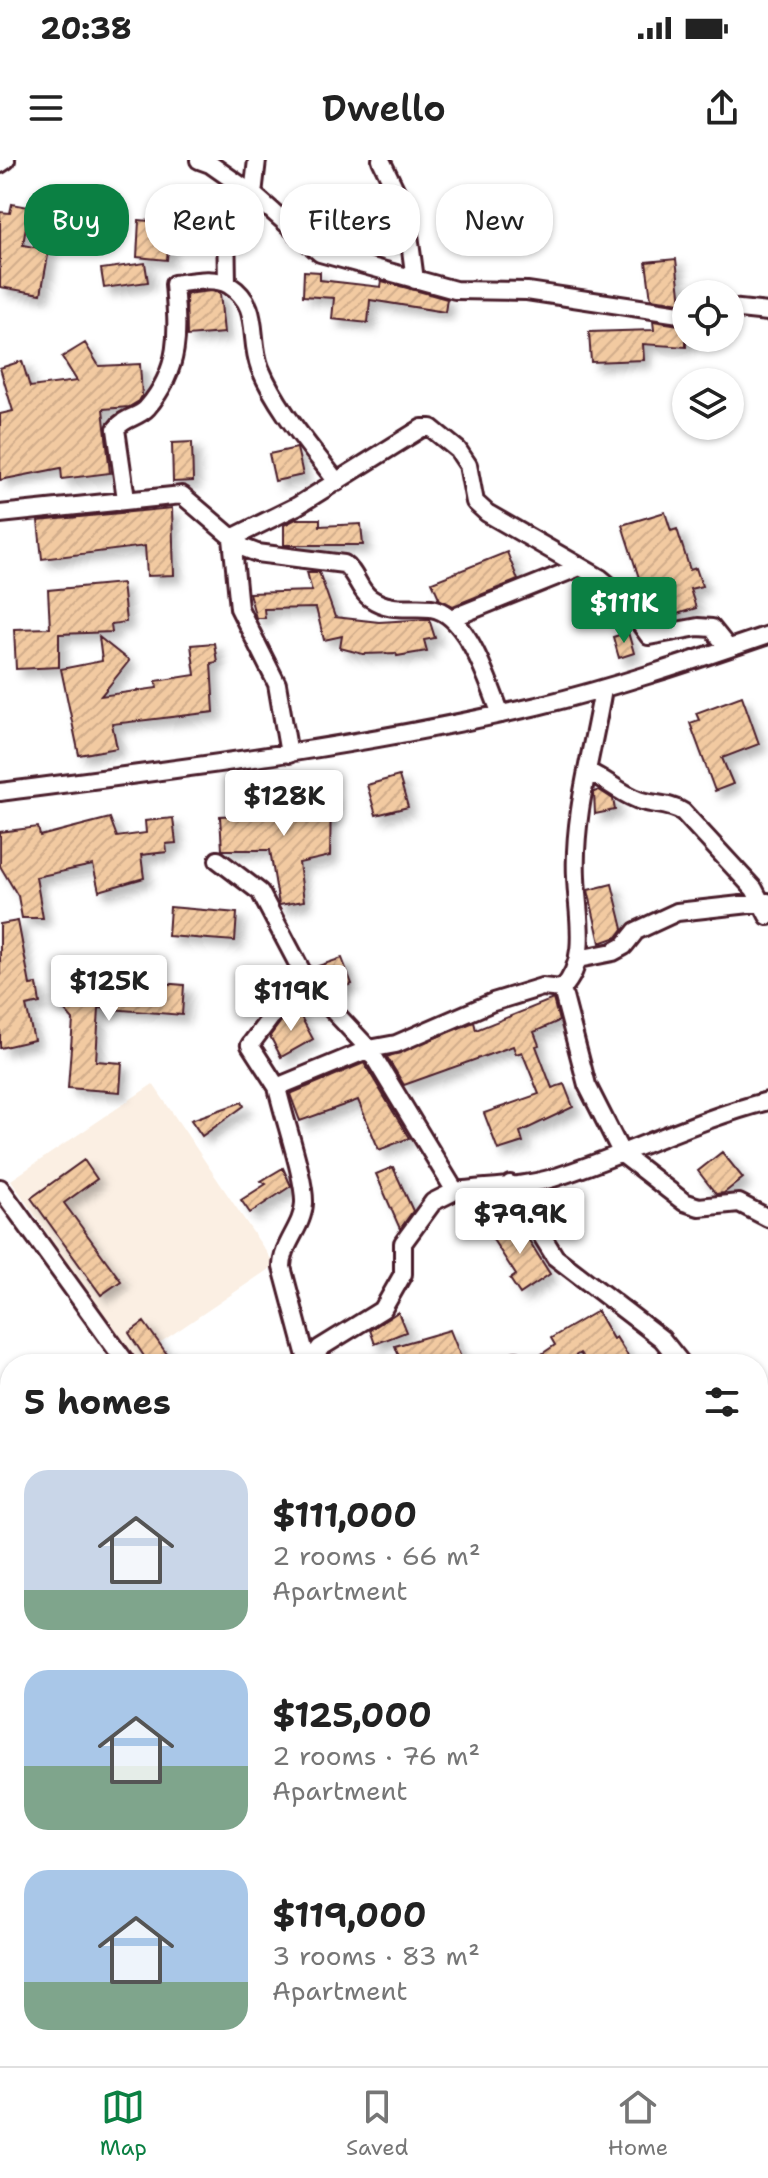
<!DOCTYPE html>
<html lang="en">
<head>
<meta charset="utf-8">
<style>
  body { margin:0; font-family:"Shantell Sans",sans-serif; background:#f6f6f6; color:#222; height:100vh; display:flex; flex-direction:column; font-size:30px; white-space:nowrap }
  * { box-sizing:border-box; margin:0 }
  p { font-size:26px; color:#767676 }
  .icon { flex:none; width:44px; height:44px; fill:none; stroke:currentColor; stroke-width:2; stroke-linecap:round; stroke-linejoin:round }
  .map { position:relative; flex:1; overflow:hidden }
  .sheet { position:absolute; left:0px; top:1194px; width:768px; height:712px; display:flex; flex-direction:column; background:#fff; border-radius:32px 32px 0 0; box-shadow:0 2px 6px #0004 }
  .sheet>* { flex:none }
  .guide { position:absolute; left:24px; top:24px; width:720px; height:72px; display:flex; gap:16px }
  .fabs { position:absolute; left:672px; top:120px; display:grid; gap:16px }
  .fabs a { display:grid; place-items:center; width:72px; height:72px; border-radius:50%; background:#fff; box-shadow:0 2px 6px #0004; font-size:40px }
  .price { position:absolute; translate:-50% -68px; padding:0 18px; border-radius:8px; background:#fff; color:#222; font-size:26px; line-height:52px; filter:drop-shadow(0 2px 4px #0008) }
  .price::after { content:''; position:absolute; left:50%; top:48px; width:24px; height:18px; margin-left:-12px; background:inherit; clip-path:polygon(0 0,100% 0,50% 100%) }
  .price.active { background:#0b8043; color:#fff }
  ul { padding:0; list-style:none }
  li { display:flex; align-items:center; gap:24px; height:200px; padding:0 24px }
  li span { display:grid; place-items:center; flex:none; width:224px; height:160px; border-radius:24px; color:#555 }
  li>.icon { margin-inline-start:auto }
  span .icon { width:96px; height:96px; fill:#fffc; stroke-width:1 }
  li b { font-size:34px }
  h2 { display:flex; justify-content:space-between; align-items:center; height:96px; padding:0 24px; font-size:34px }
  .chip { padding:0 28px; border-radius:32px; background:#fff; box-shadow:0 2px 6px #0004; font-size:28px; line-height:72px }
  .chip.active { background:#0b8043; color:#fff }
  .status { display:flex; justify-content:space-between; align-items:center; height:56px; padding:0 40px; background:#fff; direction:ltr }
  .status svg { height:22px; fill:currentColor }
  header { display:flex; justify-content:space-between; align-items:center; height:104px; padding:0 24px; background:#fff; font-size:36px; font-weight:600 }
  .tab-bar { display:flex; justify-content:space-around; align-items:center; height:112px; border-top:2px solid #e0e0e0; background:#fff; font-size:22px; color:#767676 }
  .tab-bar a { display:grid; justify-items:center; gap:4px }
  .tab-bar .active { color:#0b8043 }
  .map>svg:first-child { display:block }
  .built { fill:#fbefe3 }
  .building { fill:url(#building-hatch); stroke:#4a1f2b; stroke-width:2; filter:url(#shadow) }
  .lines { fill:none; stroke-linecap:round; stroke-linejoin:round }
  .street-casing { stroke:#4a1f2b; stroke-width:22 }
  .street { stroke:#fff; stroke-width:16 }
</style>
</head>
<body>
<div class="status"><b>20:38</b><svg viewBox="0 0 49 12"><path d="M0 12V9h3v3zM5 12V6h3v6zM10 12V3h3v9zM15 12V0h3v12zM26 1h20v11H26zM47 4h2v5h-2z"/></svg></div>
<header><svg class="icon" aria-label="menu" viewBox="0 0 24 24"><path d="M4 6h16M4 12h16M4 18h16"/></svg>Dwello<svg class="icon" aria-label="share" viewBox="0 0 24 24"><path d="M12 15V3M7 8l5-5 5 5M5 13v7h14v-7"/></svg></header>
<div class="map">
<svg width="768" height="1906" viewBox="0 0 768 1906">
  <defs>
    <pattern id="building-hatch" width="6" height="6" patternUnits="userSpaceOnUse" patternTransform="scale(2)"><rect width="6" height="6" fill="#f2caa1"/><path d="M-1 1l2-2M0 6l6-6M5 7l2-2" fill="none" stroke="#d1ad8b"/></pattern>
    <filter id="shadow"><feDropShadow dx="7" dy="7" stdDeviation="4" flood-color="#0004"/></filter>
  </defs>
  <rect width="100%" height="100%" fill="#fff"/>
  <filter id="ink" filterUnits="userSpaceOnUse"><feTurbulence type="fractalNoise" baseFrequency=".0125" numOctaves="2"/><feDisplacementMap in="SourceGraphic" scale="16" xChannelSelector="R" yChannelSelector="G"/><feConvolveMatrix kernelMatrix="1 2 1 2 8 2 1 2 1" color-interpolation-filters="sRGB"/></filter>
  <g filter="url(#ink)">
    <path class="built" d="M153,924l122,181 -142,96 -122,-181z"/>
    <path class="building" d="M12,44l17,3 -6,38 26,5 -8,44 -41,-7v-75l10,1z
      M139,60l31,3 -3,37 -30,-3z
      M676,99l5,44 -30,-4 -5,-37z
      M145,103l3,19 -44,6 -3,-19z
      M304,111l16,1v8l61,7 1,-6 65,18 -2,13 -75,-12 -2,23 -36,-4 2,-21 -31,-2z
      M211,131l9,2 4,40 -37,3 -1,-42z
      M653,161l33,5v21l-43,-3 1,16 -53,2 -2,-30 65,-2z
      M85,183l14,23 41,-2 2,32 -3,5 -10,6 -26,2 7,64 -48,6 -1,-11 -61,12v-66l13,-3 -13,-43 22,-7 8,26 47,-6 -15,-24z
      M192,282l1,39 -20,1 -1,-39z
      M297,288l6,27 -28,6 -6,-27z
      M172,348l2,67 -27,1 -2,-30 -103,13 -4,-38z
      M665,352l6,19 6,-2 13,41 6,-2 6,18 -12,3 6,19 -44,14 -13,-18 -7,-23 7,-3 -17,-53z
      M296,359h24v7l41,-2 2,21h-79v-20z
      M507,392l11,28 -65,26 -13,-6 -8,-18z
      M307,412h12l16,45 44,5 50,-3 6,19 -11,2 3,11 -30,5 -1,-3 -33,1 -23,-6 2,-12 -18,4 -8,-32 -52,1 1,9h-9l-7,-25 63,-2z
      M122,423l4,39 -15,2 1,8 -53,2v33l-43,2 -2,-40 36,-1 -2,-38z
      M628,472l6,21 -15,5 -6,-21z
      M99,477l30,24 -28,35 56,-8 -1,-7 39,-6 -4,-30 23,-2 3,19 -6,1 3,49 -102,12 5,24 -38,7 -18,-86 41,-8z
      M742,536l17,48 -37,14 11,26 -18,7 -25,-68 9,-3 -3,-7z
      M399,616l9,31 -32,8 -9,-30z
      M599,630l14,9 2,11 -20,4 -1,-22z
      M285,634l46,2 -1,60 -31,7 5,38 -25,4 -9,-55h-48l-2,-34 34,-2 -1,-8 33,-4z
      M110,658l7,19 29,-4 -1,-12 28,-3 3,25 -10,1 1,8 -26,3 3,23 -45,13 -6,-26 -57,12 7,41h-21l-4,-22 -18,-30v-34l38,-5 2,9z
      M612,724l11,45 -6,8 -17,6 -12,-53z
      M170,747l67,6 -2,28 -67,-5z
      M18,761l12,64 7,-1 3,19 -14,3 8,34 -34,8v-124z
      M342,798l10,26 -22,7 -12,-25z
      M275,809l15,15 -12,6 -14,17 -13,-13z
      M88,817l96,8 -2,30 -83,-7 -3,53 26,2 -2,29 -52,-4 5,-68 -15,-17z
      M553,839l6,22 -25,11 5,13 -3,1 16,42 12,-4 9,23 -53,25 3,10 -25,8 -14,-37 55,-19 -17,-42 -6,2 -3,-8 -109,39 -17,-28 87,-35 2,8z
      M294,844l19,35 -32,18 -11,-21z
      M364,903l45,75 -30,12 -21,-50 -58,21 -10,-27z
      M242,942l2,4 -42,30 -11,-16z
      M722,992l21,26 -19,15 -8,1 -18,-23z
      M84,1000l13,19 -33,24 57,78 -20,14 -70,-97z
      M393,1007l20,44 -13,18 -24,-55z
      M283,1008l8,18 -41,27 -9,-13 25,-16 -5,-3z
      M515,1058l35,56 -30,20 -10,-15 6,-4 -26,-40z
      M597,1151l16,28 3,-2 12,19 -13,8h-28l-7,-11 -19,11h-34l28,-19 -4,-7z
      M398,1152l8,20 -31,12 -5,-14z
      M144,1162l30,42h-25l-20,-31z
      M450,1170l12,30 -11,4h-49l-7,-18z"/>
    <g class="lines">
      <g class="street-casing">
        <path id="street" d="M199,0l11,4 43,30 67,59 135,37 72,1 159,24
          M381,0l25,52 9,68
          M0,4l6,-4
          M227,123l-1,-60 27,-29 4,-34
          M730,148l38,4
          M126,339l-10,-70c8,-12 22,-11 31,-21 34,-40 31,-75 27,-124 16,-2 41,-8 55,1 33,21 19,52 31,83 17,41 50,78 77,114
          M0,354l182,-19 62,53 13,5 87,11c12,8 14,25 26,34 20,14 39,8 61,10 37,5 57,75 70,106
          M452,458l125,-50
          M289,594l-12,-70 -38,-76 -7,-70 65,-32 125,-78h9l27,22 10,15 7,37 12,11 113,65 18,15 31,43 49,-9 14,1 16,20
          M589,612c17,8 29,19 45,26 15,8 34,4 49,14l71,77 14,27
          M0,632c180,-23 360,-45 537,-86 79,-19 155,-45 231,-71
          M218,700l42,32 49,93 60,64 86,142
          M578,799l35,-7 11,-6 12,-15 41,-19 91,-10
          M562,829l25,96 35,69 62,48 15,5 40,-4 29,15
          M277,927l-27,-42 36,-48
          M510,1024l45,73 107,82 20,25
          M0,1028l127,176
          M516,1201v3
          M308,1204l-26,-97c0,-23 21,-40 22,-64 1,-25 -21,-87 -27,-116l92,-38 27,-5 97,-42 49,-15 20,2c28,-29 15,-75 14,-112 -3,-63 17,-126 27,-188
          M309,1204l11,-16 63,-39 20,-35v-31l30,-41 22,-11c32,-4 68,-4 98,-13 73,-23 141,-58 215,-77
          M758,1268l10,-1
          M758,1301l10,14
          M758,1332l10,-5
          M758,1458l10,2
          M758,1508l10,-17
          M0,1789l10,5
          M453,1896l6,10
          M31,1906l15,-10
          M598,1906l3,-10"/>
      </g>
      <use href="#street" class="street"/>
    </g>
  </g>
</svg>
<div class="fabs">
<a><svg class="icon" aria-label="locate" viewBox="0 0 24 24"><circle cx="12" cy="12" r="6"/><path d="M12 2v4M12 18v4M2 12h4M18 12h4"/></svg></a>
<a><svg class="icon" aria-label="layers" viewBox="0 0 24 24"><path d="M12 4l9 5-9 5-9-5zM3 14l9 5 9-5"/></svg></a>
</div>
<b class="price active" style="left:624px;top:485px">$111K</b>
<b class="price" style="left:284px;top:678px">$128K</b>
<b class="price" style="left:109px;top:863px">$125K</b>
<b class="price" style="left:291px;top:873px">$119K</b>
<b class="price" style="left:520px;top:1096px">$79.9K</b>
<div class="guide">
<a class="chip active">Buy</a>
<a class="chip">Rent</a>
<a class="chip">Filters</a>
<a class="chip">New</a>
</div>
<section class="sheet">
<h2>5 homes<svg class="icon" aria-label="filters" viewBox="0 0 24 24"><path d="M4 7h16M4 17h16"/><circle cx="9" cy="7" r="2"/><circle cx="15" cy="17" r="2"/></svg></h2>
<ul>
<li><span style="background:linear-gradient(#c9d6e8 75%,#7fa58c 0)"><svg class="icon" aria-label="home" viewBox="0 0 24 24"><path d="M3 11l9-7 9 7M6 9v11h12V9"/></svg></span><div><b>$111,000</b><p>2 rooms · 66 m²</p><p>Apartment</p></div></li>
<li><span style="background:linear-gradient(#a9c7e8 60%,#7fa58c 0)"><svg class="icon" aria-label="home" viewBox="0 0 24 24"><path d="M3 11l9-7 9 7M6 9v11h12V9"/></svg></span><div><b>$125,000</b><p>2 rooms · 76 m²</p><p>Apartment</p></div></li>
<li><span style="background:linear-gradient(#a9c7e8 70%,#7fa58c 0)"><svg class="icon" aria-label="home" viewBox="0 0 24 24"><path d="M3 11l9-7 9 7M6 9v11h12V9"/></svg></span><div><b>$119,000</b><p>3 rooms · 83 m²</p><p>Apartment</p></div></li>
</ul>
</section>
</div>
<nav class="tab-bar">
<a class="active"><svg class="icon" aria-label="map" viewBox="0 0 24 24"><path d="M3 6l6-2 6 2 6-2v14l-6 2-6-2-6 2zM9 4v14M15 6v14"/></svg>Map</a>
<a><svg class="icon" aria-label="saved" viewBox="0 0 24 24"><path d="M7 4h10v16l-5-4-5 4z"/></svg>Saved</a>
<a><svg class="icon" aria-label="home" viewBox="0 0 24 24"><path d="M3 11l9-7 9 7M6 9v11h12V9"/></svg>Home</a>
</nav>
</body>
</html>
